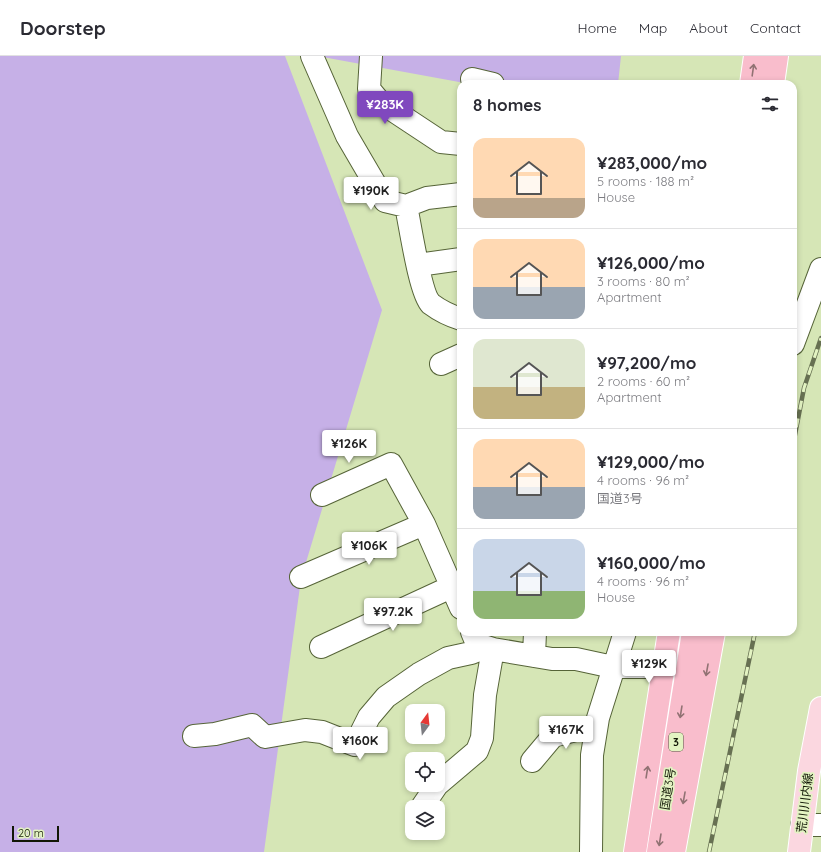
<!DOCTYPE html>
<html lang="en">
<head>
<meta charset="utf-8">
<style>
  body { margin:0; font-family:Quicksand,"Noto Sans JP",sans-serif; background:#f7f7f7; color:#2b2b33; height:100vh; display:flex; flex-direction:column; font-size:15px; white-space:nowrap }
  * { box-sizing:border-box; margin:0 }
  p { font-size:13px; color:#7c7c81 }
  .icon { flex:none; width:22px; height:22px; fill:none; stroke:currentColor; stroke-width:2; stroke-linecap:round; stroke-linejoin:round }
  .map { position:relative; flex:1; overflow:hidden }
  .details { position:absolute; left:457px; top:24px; width:340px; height:556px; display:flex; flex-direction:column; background:#fff; border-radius:12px; box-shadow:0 2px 6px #0003 }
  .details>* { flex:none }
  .needle { width:26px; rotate:15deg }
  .fabs { position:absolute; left:405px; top:648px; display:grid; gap:8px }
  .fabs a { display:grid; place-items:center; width:40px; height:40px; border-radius:8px; background:#fff; box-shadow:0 2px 6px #0003; font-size:20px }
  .scale { position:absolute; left:12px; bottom:10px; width:47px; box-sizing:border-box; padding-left:4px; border:2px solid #121706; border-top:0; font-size:11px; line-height:14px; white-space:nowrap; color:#121706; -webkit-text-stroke:3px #e3f3c2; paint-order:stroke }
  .price { position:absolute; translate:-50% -34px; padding:0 9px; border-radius:4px; background:#fff; color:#222; font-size:13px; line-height:26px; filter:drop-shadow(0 1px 2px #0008) }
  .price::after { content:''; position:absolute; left:50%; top:24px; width:12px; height:9px; margin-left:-6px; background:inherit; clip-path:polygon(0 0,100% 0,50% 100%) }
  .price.on { background:#8048be; color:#fff }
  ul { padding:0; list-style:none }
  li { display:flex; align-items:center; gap:12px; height:100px; padding:0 16px }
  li+li { border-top:1px solid #e1e1e2 }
  li span { display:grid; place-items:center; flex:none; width:112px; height:80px; border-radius:12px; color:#555 }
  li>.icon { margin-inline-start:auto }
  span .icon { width:48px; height:48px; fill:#fffc; stroke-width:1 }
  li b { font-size:17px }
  h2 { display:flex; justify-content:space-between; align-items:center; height:48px; padding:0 16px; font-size:17px }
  header { display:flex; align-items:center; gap:24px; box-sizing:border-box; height:56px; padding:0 20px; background:#fff; border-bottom:1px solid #e1e1e2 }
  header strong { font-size:19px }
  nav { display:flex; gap:22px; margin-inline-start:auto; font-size:14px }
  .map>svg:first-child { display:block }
  .green { fill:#c6b0e7 }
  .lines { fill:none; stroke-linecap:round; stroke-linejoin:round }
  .minor-casing { stroke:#566438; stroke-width:24 }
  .major-casing { stroke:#fff; stroke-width:24 }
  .highway-casing { stroke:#fff; stroke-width:24 }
  .minor { stroke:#fff; stroke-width:22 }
  .major { stroke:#fbd7e0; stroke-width:22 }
  .highway { stroke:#f9bdcc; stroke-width:22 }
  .rail-casing { stroke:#677052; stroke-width:4.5 }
  .rail { stroke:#e3f3c2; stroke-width:3; stroke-dasharray:9; stroke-linecap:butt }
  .oneway { stroke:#917273 }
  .labels { text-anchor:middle; stroke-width:3.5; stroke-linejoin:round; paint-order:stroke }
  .shield { fill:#e3f3c2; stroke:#51593e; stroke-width:1 }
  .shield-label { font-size:11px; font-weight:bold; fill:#121706 }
  .street-label { font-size:12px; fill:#121706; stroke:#e3f3c2 }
</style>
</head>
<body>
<header>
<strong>Doorstep</strong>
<nav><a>Home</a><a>Map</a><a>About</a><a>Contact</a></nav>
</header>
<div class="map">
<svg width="821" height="796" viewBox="0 0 821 796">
  <rect width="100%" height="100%" fill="#d6e6b6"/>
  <path class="green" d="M0,0h285l97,254 -81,269 -37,273h-264z
    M317,0h304l-3,28h-148z"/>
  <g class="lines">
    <g class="minor-casing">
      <path id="minor" d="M312,0l35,80 38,65 21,5c4,18 14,88 25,98 8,6 20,12 30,15
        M371,0l-2,33 10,12 62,41 20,2
        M472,23l21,5
        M406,150l21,-8 34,-4
        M418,209l43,-6
        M793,288l28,-75
        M441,308l20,-9
        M322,439l69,-31 33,60 37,84
        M301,521l123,-53
        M472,576l5,12 16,5 59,10h24l37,8h50l25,3
        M321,591l130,-60
        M534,600l1,-24
        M194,680l21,-2 37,-9 13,12 40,-7 17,2 33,13 14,-28 17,-20 33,-23 29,-16 23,-5 15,-6
        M532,705l21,-25 23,-6h20
        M438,728l39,-33 5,-13 3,-43 8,-46
        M422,751l15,-22
        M802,769h19
        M591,796l1,-97 6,-37 27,-86"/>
    </g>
    <g class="major-casing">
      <path id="major" d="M799,796l10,-81 12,-63"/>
    </g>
    <g class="highway-casing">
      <path id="highway" d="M751,28l4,-28
        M773,28l4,-28
        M635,796l34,-220
        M658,796l35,-220
        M674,796l40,-220"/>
    </g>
    <use href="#minor" class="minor"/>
    <use href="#major" class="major"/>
    <use href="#highway" class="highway"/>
    <g class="rail-casing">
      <path id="rail" d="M793,389l11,-57 17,-50
        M709,796l46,-220"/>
    </g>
    <use href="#rail" class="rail"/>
  </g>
  <defs><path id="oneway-shaft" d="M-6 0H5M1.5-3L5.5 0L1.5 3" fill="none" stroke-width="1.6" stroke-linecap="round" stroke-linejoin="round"/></defs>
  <g class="oneway">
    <use href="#oneway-shaft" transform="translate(753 14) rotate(-82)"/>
    <use href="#oneway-shaft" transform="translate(707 614) rotate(100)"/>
    <use href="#oneway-shaft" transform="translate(681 656) rotate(99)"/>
    <use href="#oneway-shaft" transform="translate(647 716) rotate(-81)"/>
    <use href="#oneway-shaft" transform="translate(684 742) rotate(100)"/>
    <use href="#oneway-shaft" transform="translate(660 784) rotate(99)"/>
  </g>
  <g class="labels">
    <rect class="shield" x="669" y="677" width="14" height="18" rx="3"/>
    <g class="shield-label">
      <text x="676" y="690">3</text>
    </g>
    <g class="street-label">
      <text transform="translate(668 733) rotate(-81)" y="4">国道3号</text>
      <text transform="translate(805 747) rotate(-83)" y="4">荒川川内線</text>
    </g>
  </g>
</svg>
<div class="fabs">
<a><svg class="needle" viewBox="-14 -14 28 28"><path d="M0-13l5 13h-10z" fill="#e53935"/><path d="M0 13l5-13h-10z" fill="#7c7c81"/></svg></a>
<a><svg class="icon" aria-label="locate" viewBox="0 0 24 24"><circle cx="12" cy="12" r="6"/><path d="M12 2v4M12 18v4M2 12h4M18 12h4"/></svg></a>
<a><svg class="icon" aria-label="layers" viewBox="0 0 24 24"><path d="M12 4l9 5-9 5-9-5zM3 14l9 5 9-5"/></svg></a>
</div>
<div class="scale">20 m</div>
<b class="price on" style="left:385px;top:69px">¥283K</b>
<b class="price" style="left:371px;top:155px">¥190K</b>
<b class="price" style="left:349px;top:408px">¥126K</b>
<b class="price" style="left:369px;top:510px">¥106K</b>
<b class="price" style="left:393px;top:576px">¥97.2K</b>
<b class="price" style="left:649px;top:628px">¥129K</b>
<b class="price" style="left:566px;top:694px">¥167K</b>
<b class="price" style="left:360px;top:705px">¥160K</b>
<section class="details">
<h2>8 homes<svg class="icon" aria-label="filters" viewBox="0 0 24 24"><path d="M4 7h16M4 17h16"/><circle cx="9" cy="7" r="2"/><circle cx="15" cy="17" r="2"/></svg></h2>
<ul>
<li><span style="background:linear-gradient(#ffd9b3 75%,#b9a48a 0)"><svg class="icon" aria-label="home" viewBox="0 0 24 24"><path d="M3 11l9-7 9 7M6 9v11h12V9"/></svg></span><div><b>¥283,000/mo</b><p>5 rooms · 188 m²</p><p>House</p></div></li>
<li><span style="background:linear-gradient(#ffd9b3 60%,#9aa5b1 0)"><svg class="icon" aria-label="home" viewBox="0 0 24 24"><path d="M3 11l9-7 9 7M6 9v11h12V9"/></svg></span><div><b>¥126,000/mo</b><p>3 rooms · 80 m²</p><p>Apartment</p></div></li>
<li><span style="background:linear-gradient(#dfe7d0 60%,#c2b280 0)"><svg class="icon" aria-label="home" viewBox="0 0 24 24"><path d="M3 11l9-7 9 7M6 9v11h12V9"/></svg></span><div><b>¥97,200/mo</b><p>2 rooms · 60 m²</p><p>Apartment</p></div></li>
<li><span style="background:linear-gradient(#ffd9b3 60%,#9aa5b1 0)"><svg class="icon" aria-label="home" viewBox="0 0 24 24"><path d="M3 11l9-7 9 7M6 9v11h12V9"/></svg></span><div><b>¥129,000/mo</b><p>4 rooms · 96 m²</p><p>国道3号</p></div></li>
<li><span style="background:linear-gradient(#c9d6e8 65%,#8fb573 0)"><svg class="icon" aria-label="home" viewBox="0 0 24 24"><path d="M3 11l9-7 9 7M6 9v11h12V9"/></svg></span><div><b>¥160,000/mo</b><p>4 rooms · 96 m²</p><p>House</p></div></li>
</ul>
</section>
</div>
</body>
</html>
